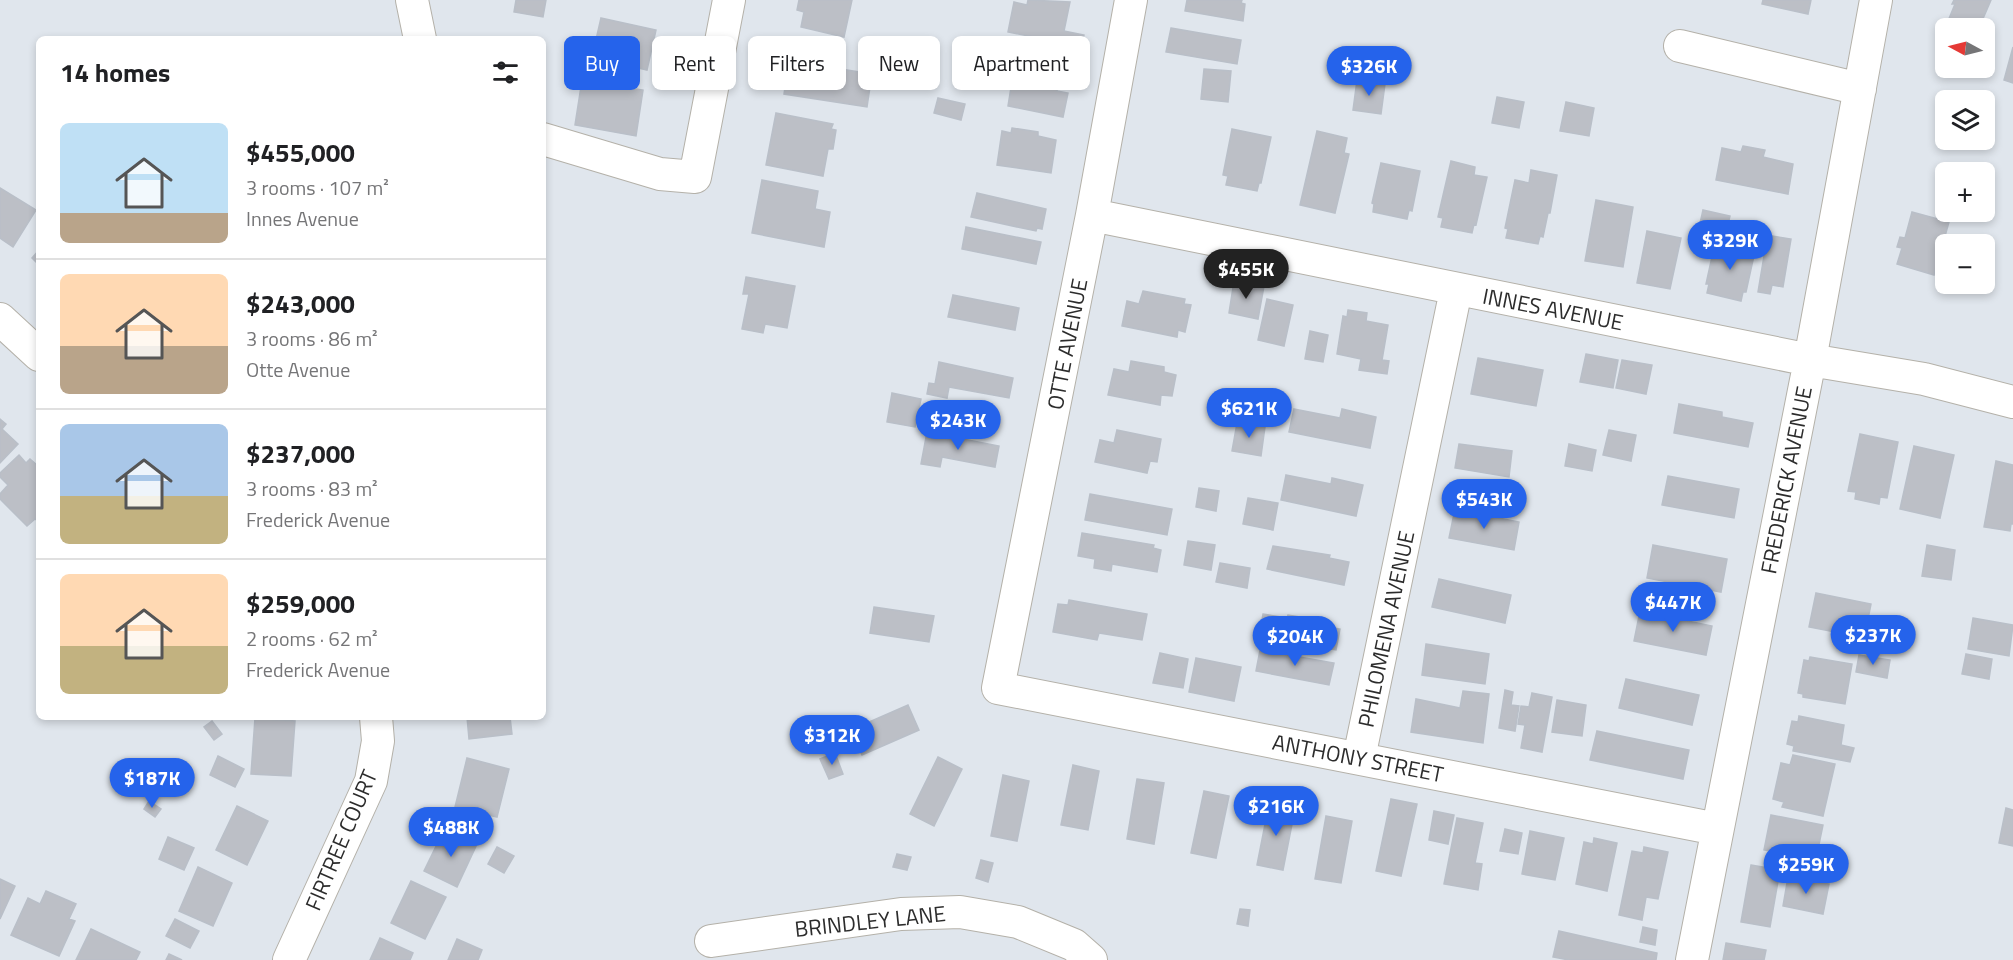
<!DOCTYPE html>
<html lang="en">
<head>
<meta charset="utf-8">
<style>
  body { margin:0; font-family:"Titillium Web",sans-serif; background:#f2f2f2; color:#202124; height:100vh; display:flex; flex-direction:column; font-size:22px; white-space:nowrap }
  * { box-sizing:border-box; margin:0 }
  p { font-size:20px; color:#757577 }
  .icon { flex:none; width:33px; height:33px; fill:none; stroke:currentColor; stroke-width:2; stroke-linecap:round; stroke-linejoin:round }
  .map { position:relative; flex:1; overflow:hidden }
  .side { position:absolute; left:36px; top:36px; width:510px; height:684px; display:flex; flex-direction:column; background:#fff; border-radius:9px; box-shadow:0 3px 9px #0003 }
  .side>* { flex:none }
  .banner { position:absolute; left:564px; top:36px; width:570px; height:54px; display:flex; gap:12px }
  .needle { width:39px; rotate:277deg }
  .tools { position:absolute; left:1935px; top:18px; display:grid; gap:12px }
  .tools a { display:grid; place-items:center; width:60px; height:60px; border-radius:9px; background:#fff; box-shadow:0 3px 9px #0003; font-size:30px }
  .price { position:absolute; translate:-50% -51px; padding:0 14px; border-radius:21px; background:#2563eb; color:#fff; font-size:20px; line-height:39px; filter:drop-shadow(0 2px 3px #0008) }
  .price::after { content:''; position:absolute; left:50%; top:36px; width:18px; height:14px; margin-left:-9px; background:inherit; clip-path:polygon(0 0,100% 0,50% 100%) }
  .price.current { background:#222; color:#fff }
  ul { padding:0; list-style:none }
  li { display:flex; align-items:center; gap:18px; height:150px; padding:0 24px }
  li+li { border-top:2px solid #e0e0e0 }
  li span { display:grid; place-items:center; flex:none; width:168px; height:120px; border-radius:9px; color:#555 }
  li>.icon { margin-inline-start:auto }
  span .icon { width:72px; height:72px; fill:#fffc; stroke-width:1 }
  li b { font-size:26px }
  h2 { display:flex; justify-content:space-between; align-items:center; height:72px; padding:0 24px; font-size:26px }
  .chip { padding:0 21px; border-radius:9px; background:#fff; box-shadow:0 3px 9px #0003; font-size:21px; line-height:54px }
  .chip.current { background:#2563eb; color:#fff }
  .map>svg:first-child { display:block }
  .building { fill:#bcbfc6; stroke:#b9bfc8; stroke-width:1.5 }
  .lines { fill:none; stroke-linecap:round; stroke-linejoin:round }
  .minor-casing { stroke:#b4b1a9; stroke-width:34 }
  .minor { stroke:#fff; stroke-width:32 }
  .labels { text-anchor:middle; stroke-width:6; stroke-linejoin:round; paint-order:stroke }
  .street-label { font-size:22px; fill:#2c2c2c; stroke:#fff }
</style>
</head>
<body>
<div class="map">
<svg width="2013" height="960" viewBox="0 0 2013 960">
  <rect width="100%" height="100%" fill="#e0e6ed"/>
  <path class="building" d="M516,0h30l-3,17 -29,-5z
    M799,0h53l-8,37 -43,-10 3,-15 -7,-2z
    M1028,0l42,2 -6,29 20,4 -4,18 -28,-5 2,-7 -46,-9 6,-30 13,3z
    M1187,0h55l-1,3 4,1 -2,17 -58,-10z
    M1763,0h48l-3,14 -46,-10z
    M1954,0h37l-12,28h-33v12l-5,-2 14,-34h-3z
    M601,18l55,12 -9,40 -55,-13z
    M1171,28l70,12 -4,24 -71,-12z
    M2013,47v36l-9,-3z
    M789,61l83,13 -5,33 -83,-13z
    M1014,69l45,8 -2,14 11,2 -5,24 -55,-11z
    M1204,69l27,2 -3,31 -27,-3z
    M582,80l61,10 -7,46 -61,-11z
    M1357,80l28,4 -4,30 -28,-4z
    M1497,97l27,5 -5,26 -27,-5z
    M938,98l27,6 -4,16 -27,-7z
    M1566,102l28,6 -5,28 -29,-5z
    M776,113l57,11 -2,5 5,1 -3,19h-5l-5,27 -57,-11z
    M1012,128l26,4v4l18,4 -5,33 -54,-8 5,-34 9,2z
    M1232,129l39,8 -10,46h-2l-2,8 -31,-6 2,-9 -5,-1z
    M1317,131l30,7 -3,15 5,1 -14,59 -35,-8z
    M1743,146l22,4 -2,7 30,7 -5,30 -72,-14 6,-32 19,4z
    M1451,161l24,6 -1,8 13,2 -11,48 -2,-1 -2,9 -31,-6 2,-9 -5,-1z
    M1381,163l39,8 -8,40 -3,-1 -2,9 -34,-7 1,-8 -2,-1z
    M1531,170l26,5 -7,38h-2l-5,24 -3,-1 -2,8 -32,-6 2,-9 -3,-1 10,-48 14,3z
    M762,180l56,11 -3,18 15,3 -6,35 -72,-14z
    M0,188l36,22 -23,37 -13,-9z
    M977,193l69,16 -4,20 -5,-1 -1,3 -65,-14z
    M1596,200l37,7 -10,60 -38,-6z
    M1703,210l27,6 -7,27 -26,-6z
    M1912,212l37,10 -15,53 -37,-11 5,-16 -5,-1 3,-10 5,1z
    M966,227l75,15 -5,22 -74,-15z
    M1647,231l34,7 -11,51 -33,-6z
    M1772,236l19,3 -8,48 -11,-2 -2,9 -12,-2 7,-42 4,1z
    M1715,243l40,8 -9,41h-3l-2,9 -34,-8 2,-9h-3z
    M39,250v15l-7,-7z
    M746,277l49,9 -8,42 -22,-4 -2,9 -21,-4 7,-35h-6z
    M1234,281l30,5 -6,33 -29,-6z
    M1143,291l42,8 -1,5 7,1 -6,27 -7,-2 -1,7 -55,-11 5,-25 12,3z
    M953,295l66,13 -4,22 -67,-13z
    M1267,299l26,6 -9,41 -26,-6z
    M1348,310l19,3 -1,8 22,4 -6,35 7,1 -2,13 -28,-4 2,-11 -24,-5 6,-38 4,1z
    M1310,331l18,4 -5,27 -18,-3z
    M1586,354l32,6 -5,28 -33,-6z
    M1478,358l65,12 -7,36 -65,-12z
    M1622,360l30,5 -6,29 -30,-6z
    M1131,361l33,6v5l12,3 -4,21 -11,-1 -1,10 -52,-10 6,-26 15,3z
    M939,362l74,16 -4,20 -60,-11 -2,11 -20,-4 2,-11 6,1z
    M892,393l29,6 -6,28 -28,-5z
    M1679,404l43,8v5l31,6 -5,24 -74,-14z
    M1294,409l46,9 2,-9 34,8 -6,31 -81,-16z
    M0,419l6,5 -4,5 16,15 -18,19z
    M1237,423l28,4 -4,29 -29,-5z
    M1117,430l44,9 -4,23 -7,-1 -3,12 -52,-11 5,-22 14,3z
    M1609,430l27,5 -5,26 -28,-6z
    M927,432l72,14 -4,21 -53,-10 -2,10 -19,-3z
    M1860,434l38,8 -11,56 -7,-1 -1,7 -24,-5 1,-7 -8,-1z
    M1459,444l53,7 -3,26 -54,-9z
    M1569,444l27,6 -4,21 -27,-5z
    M1914,446l40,9 -14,63 -40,-9z
    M19,455l7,8 4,-4 7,6 2,-2v59l-4,-3 -8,7 -27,-27v-5l8,-9 -8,-8v-4z
    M1996,461l17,4v59h-2l-1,7 -26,-4z
    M1286,475l45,9 1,-6 31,7 -7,31 -75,-16z
    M1668,476l71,13 -5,29 -72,-13z
    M1199,488l20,3 -3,20 -20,-4z
    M1090,494l82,15 -5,26 -82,-15z
    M1248,498l30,5 -5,27 -30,-6z
    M1455,509l64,13 -5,28 -65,-12z
    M1082,533l72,12 -1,3 8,2 -4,22 -45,-8 -1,7 -17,-3 1,-9 -17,-3z
    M1188,541l27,4 -4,25 -27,-5z
    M1653,545l74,14 -6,33 -74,-14z
    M1927,545l28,5 -4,30 -29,-4z
    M1273,546l57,9 -1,3 20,4 -5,23 -77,-16z
    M1220,563l30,5 -3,20 -31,-6z
    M1439,579l72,16 -6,28 -73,-16z
    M1816,593l55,11 -3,15 7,1 -3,19 -63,-12z
    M1069,600l78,14 -5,26 -43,-7 -2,7 -44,-8 5,-28 10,1z
    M874,607l60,9 -5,26 -59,-9z
    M1640,611l72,15 -6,29 -72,-14z
    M1263,614l24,4 1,-3 25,4 -1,5 28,5 -4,21 -70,-13 1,-5 -7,-1z
    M1973,618l40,7 -4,31 -41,-7z
    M1426,644l63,10 -4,30 -63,-9z
    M1260,650l74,13 -5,22 -73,-14z
    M1160,653l28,6 -5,29 -30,-5z
    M1966,654l26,5 -3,20 -27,-5z
    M1859,655l31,5 -3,18 -31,-6z
    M1810,657l42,7 -7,40 -42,-7v-3l-5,-1 6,-33 5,1z
    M1196,658l45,9 -7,34 -45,-9z
    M1626,679l73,16 -7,30 -73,-17z
    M1505,690l8,2 -2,13 8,1 -4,25 -16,-3z
    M1463,691l26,3 -6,49 -72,-11 5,-33 44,9z
    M1532,693l20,4 -10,55 -21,-4 4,-23 -7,-1 3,-18 8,1z
    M1557,700l29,5 -4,31 -30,-4z
    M908,705l11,25 -57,25 -11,-25z
    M1799,716l45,9 -3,20 13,3 -4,14 -57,-11 1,-5 -7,-2 5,-23 6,1z
    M467,717h43l2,17 -43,5z
    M255,718l40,3 -4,55 -40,-2z
    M212,721l10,13 -8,6 -10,-13z
    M1597,731l92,19 -6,29 -93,-19z
    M835,753l8,21 -14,5 -9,-20z
    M1793,755l42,9 -12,52 -41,-9 2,-5 -11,-3 8,-36 9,2z
    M218,756l26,13 -9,18 -25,-12z
    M938,757l24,12 -28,57 -24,-12z
    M467,758l42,11 -12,48 -42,-10z
    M1073,765l26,6 -11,59 -27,-5z
    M1003,775l26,6 -12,60 -26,-5z
    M1137,779l27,4 -10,61 -27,-5z
    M1204,791l25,5 -13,62 -25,-5z
    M1391,799l26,5 -16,72 -25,-5z
    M149,801l12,8 -6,8 -11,-8z
    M1269,804l26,5 -12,61 -26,-5z
    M237,806l31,15 -21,44 -31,-15z
    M2006,808l7,2v36l-14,-3z
    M1434,811l20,4 -6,29 -19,-4z
    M1771,815l52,10 -7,34 -52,-9z
    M1326,816l26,5 -11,62 -26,-4z
    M1457,818l26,5 -8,40 7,1 -4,26 -34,-6z
    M445,828l32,16 -20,43 -33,-16z
    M1505,829l17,4 -4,21 -18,-3z
    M1530,831l34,7 -9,42 -33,-6z
    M168,837l26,11 -10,22 -25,-11z
    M1594,838l23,5 -10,48 -31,-7 8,-42 9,2z
    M497,847l17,9 -10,17 -16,-9z
    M1644,847l24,5 -10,47 -12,-2 -4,23 -23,-5 13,-64 11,2z
    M897,854l14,3 -4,13 -14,-3z
    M981,860l12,3 -5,19 -12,-4z
    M1751,865l29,5 -10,57 -29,-5z
    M198,867l34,16 -19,43 -34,-15z
    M1788,877l41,7 -6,30 -40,-8z
    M0,879l15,7 -15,33z
    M411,881l35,16 -21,42 -34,-16z
    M46,891l30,13 -7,15 6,2 -16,35 -48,-21 17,-37 12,6z
    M1240,909l10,1 -2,16 -11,-2z
    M175,919l24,12 -9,17 -24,-12z
    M1643,927l14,3 -2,15 -15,-3z
    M91,929l49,23 -4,8h-60z
    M1559,931l98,22 -1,7h-87l-16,-3z
    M380,938l33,15 -3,7h-40z
    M457,939l25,11 -4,10h-30z
    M1726,943l40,7 -2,10h-41z
    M169,954l13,6h-16z"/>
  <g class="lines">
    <g class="minor-casing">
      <path id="minor" d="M412,0l8,39
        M1131,0l-39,215 -94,473 719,141
        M1680,46l180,43
        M543,139l117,35 35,3 34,-177
        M1092,215l718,145 114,19 89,23
        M0,319l39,36
        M1359,758l97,-468
        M711,941l190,-27 59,-2 58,10 56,23 17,15
        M289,960l82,-179 7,-40 -2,-24
        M1692,960l118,-600 66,-360"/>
    </g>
    <use href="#minor" class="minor"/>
  </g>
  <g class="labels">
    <g class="street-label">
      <text transform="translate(1553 309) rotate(11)" y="8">INNES AVENUE</text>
      <text transform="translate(1067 344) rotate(-79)" y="8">OTTE AVENUE</text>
      <text transform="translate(1786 480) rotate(-79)" y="8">FREDERICK AVENUE</text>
      <text transform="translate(1386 629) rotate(-78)" y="8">PHILOMENA AVENUE</text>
      <text transform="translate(1358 758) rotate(11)" y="8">ANTHONY STREET</text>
      <text transform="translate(341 840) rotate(-67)" y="8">FIRTREE COURT</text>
      <text transform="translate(870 921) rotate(-6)" y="8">BRINDLEY LANE</text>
    </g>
  </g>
</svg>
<div class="tools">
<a><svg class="needle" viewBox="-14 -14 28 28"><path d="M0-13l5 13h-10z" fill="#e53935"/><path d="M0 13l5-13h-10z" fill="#757577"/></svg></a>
<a><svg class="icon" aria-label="layers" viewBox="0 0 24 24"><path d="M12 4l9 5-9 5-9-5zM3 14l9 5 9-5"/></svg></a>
<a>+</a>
<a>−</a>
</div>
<b class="price" style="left:1369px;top:97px">$326K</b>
<b class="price" style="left:1730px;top:271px">$329K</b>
<b class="price current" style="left:1246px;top:300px">$455K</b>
<b class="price" style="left:1249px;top:439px">$621K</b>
<b class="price" style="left:958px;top:451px">$243K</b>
<b class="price" style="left:1484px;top:530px">$543K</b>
<b class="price" style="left:1673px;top:633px">$447K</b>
<b class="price" style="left:1873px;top:666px">$237K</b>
<b class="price" style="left:1295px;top:667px">$204K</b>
<b class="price" style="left:832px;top:766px">$312K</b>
<b class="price" style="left:152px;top:809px">$187K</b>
<b class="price" style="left:1276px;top:837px">$216K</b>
<b class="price" style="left:451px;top:858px">$488K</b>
<b class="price" style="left:1806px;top:895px">$259K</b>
<div class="banner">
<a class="chip current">Buy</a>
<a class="chip">Rent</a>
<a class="chip">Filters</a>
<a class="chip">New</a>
<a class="chip">Apartment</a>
</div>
<section class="side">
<h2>14 homes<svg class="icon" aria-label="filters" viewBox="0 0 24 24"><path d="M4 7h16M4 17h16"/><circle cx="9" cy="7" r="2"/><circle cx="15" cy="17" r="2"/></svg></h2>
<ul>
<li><span style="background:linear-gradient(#bfe0f5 75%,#b9a48a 0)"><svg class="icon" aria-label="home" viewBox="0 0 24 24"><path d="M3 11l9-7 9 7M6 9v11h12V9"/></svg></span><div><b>$455,000</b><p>3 rooms · 107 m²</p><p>Innes Avenue</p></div></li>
<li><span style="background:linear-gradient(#ffd9b3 60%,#b9a48a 0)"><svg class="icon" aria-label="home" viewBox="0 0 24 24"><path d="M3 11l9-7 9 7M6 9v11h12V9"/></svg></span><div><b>$243,000</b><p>3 rooms · 86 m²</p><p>Otte Avenue</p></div></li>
<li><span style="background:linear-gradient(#a9c7e8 60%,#c2b280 0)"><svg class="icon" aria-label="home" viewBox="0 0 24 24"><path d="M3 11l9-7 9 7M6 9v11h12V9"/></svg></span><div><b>$237,000</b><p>3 rooms · 83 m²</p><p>Frederick Avenue</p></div></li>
<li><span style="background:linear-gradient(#ffd9b3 60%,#c2b280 0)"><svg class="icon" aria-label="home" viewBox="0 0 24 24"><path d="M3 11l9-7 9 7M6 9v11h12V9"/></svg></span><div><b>$259,000</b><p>2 rooms · 62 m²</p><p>Frederick Avenue</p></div></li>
</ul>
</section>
</div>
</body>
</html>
